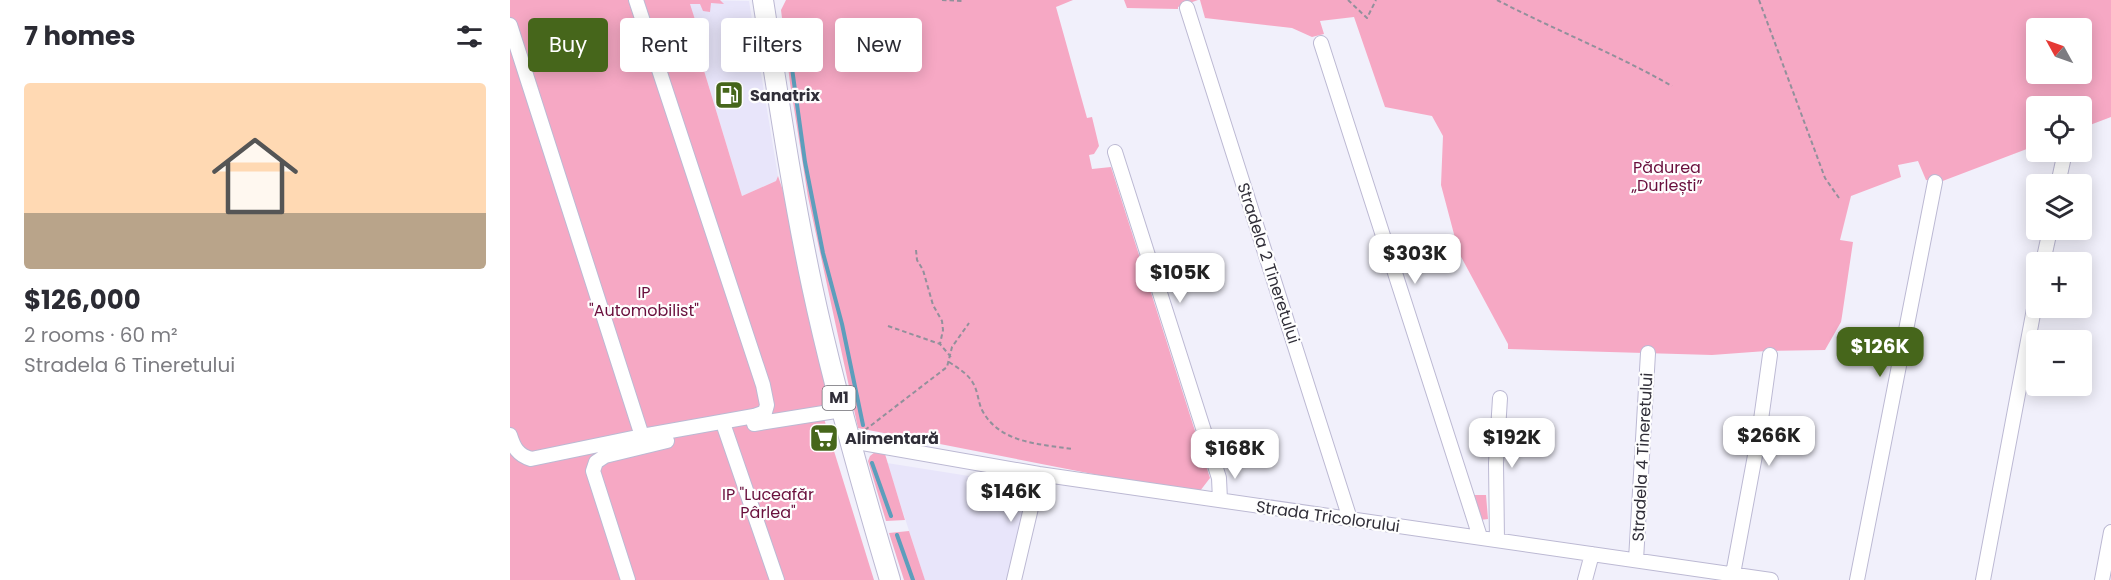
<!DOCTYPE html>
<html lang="en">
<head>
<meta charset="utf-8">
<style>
  body { margin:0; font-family:Poppins,sans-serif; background:#f2f2f3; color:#2b2b33; height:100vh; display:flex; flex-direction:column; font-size:22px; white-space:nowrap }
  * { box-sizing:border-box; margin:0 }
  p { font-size:20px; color:#7c7c81 }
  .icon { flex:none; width:33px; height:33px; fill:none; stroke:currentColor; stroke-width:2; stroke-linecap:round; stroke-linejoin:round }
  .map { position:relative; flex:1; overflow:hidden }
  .panel { display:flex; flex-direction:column; background:#fff; width:510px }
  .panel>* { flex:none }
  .banner { position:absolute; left:18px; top:18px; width:570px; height:54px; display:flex; gap:12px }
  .needle { width:39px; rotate:310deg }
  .controls { position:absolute; left:1516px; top:18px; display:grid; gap:12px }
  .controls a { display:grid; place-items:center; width:66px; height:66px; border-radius:6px; background:#fff; box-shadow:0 3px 15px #0003; font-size:30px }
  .price { position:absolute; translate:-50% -51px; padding:0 14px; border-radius:12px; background:#fff; color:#222; font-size:20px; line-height:39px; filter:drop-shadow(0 2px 3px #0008) }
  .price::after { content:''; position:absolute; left:50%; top:36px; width:18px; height:14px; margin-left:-9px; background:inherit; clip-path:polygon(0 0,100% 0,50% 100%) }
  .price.active { background:#46661b; color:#fff }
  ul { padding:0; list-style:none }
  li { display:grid; align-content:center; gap:12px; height:318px; padding:0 24px }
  li span { display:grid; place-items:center; height:186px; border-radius:6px; color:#555 }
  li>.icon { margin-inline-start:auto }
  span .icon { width:108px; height:108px; fill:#fffc; stroke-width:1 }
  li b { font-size:26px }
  h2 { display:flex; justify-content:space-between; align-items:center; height:72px; padding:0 24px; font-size:26px }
  .tag { padding:0 21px; border-radius:6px; background:#fff; box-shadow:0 3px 15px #0003; font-size:21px; line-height:54px }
  .tag.active { background:#46661b; color:#fff }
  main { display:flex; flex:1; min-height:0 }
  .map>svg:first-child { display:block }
  .built { fill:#e8e5fa }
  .green { fill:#f6a8c4; fill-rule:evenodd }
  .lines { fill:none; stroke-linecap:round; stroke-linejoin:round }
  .stream { stroke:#5d9ebc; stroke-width:4 }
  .minor-casing { stroke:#bcb9d3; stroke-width:16 }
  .highway-casing { stroke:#bcb9d3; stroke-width:22 }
  .path { stroke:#92909b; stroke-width:2; stroke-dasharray:4.5 3; stroke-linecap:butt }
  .minor { stroke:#fff; stroke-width:14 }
  .highway { stroke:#fff; stroke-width:20 }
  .labels { text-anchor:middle; stroke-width:4.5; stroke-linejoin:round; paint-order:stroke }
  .shield { fill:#fefefe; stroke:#6e6c73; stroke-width:1.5 }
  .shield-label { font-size:15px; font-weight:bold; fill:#302e38 }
  .poi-label { font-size:16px; font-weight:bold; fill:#302e38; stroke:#fefefe; text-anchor:start }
  .park-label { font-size:16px; fill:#690f3c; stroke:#fefefe }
  .street-label { font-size:16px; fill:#302e38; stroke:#fefefe }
</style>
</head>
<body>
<main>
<section class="panel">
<h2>7 homes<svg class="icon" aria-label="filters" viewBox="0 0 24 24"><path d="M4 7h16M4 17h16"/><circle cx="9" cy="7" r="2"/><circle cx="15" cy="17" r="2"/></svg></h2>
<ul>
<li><span style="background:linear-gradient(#ffd9b3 70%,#b9a48a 0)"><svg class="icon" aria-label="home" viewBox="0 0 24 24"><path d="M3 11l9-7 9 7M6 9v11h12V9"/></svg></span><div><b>$126,000</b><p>2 rooms · 60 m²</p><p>Stradela 6 Tineretului</p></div></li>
</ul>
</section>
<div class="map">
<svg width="1601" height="580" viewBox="0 0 1601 580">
  <rect width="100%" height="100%" fill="#f1f0fb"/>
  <path class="built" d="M178,0l61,1 29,175 -2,5 -34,15 -50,-165 6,-2z
    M377,463l146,23 -23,94h-85z"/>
  <path class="green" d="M0,0h210l4,4 -13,-1 -1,9 -7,-1 -3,-7h-10l8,25 -6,2 50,165 34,-15 2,-5 12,35 45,194 -14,4 53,171h-364z
    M276,0h287l-17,7 31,111 5,-1 7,29 -5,8 -5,1 3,14 19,-2 99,311 -10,13 -56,-7 -286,-56 -50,-231 -18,-114 -9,-73z
    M614,0h74l-20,7v2l-51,-1z
    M690,0h911v117l-29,11v-22h-45v39l-97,37 -14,-2 -8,-19 -20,4 3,12 -50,19 -11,44 13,2 -11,74 -1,6 -16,28 -59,1 -54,4 -204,-6v-5l-49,-91 -18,-68 2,-49 -11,-20 -47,-9 -31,-90 -34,4 4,13 -12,3 -20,-9 -87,-10zM1527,28h45v46h-45z
    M365,452l10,2 20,66 -19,1 -18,-60 2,-5z
    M962,495h14l2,24 -8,1z
    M399,531l16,49h-21l-15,-47z"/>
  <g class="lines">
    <path class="stream" d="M276,25l19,137 18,91 19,71 21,101
      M362,463l19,53
      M387,535l16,45"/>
    <g class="minor-casing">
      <path id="minor" d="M677,8l163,511
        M0,25l132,411
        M811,43l159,494
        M605,152l104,326 1,22
        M1548,184l7,-32
        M1533,262l7,-32
        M244,424l88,-14
        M215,429l52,151
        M0,435c4,13 8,20 21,24l111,-23 112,-20 11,-4 2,-7 -4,-20 -127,-385
        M341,441l188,33 732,106
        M987,540l-1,-77 4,-65
        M1126,560l12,-207
        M1223,574l26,-140 11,-79
        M118,580l-35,-109 3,-9 9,-6 62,-15
        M504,580l25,-106
        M1075,580l7,-26
        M1347,580l78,-398
        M1473,580l54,-287
        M1592,580l9,-48"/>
    </g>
    <g class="highway-casing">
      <path id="highway" d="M253,0c15,96 29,192 49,286 21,99 49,197 78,294"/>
    </g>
    <path class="path" d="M432,0l20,1
      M838,0l19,18 9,-18
      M987,0c58,30 119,54 175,86
      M1249,0l66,178 14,20
      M406,250l1,10 6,10 10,35 9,16 1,9 -3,14
      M378,326l52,18 11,13
      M439,362c9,6 19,12 24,21 5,8 5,19 9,27 17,33 57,34 90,39
      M355,430l82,-63 5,-20 17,-24"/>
    <use href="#minor" class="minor"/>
    <use href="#highway" class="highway"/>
  </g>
  <defs>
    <g id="fuel-square" transform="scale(1.5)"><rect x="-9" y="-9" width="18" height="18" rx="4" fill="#46661b" stroke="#fefefe"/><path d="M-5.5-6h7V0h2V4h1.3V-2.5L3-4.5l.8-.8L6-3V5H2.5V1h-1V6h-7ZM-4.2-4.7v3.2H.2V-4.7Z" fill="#fff"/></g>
    <g id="supermarket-square" transform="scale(1.5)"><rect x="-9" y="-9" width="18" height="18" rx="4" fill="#46661b" stroke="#fefefe"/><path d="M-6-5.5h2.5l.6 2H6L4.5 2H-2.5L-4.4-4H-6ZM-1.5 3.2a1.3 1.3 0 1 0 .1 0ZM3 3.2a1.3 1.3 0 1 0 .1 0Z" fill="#fff"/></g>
  </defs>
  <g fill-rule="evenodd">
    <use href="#fuel-square" x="219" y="95"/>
    <use href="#supermarket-square" x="314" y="438"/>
  </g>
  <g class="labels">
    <rect class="shield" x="312.5" y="386" width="33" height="24" rx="4.5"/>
    <g class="shield-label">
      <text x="329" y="403">M1</text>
    </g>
    <g class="poi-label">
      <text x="240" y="101">Sanatrix</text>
      <text x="335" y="444">Alimentară</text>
    </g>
    <g class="park-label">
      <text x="1157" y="173">Pădurea<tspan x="1157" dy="18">„Durlești”</tspan></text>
      <text x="134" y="298">IP<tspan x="134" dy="18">"Automobilist"</tspan></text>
      <text x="258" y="500">IP "Luceafăr<tspan x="258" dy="18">Pârlea"</tspan></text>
    </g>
    <g class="street-label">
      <text transform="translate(759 263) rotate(72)" y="6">Stradela 2 Tineretului</text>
      <text transform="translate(1132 457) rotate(-87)" y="6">Stradela 4 Tineretului</text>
      <text transform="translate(818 516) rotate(8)" y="6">Strada Tricolorului</text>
    </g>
  </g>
</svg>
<div class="controls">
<a><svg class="needle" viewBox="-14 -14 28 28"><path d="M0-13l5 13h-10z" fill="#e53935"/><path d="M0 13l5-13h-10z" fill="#7c7c81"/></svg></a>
<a><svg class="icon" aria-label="locate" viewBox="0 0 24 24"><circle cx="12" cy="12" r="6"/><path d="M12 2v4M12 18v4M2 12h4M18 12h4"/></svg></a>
<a><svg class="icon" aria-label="layers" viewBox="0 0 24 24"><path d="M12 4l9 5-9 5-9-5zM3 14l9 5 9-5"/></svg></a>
<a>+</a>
<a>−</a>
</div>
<b class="price" style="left:905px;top:285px">$303K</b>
<b class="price" style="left:670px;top:304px">$105K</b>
<b class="price active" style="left:1370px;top:378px">$126K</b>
<b class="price" style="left:1259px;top:467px">$266K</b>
<b class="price" style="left:1002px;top:469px">$192K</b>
<b class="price" style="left:725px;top:480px">$168K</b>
<b class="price" style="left:501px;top:523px">$146K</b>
<div class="banner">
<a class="tag active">Buy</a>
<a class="tag">Rent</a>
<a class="tag">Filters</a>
<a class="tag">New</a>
</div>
</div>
</main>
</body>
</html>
